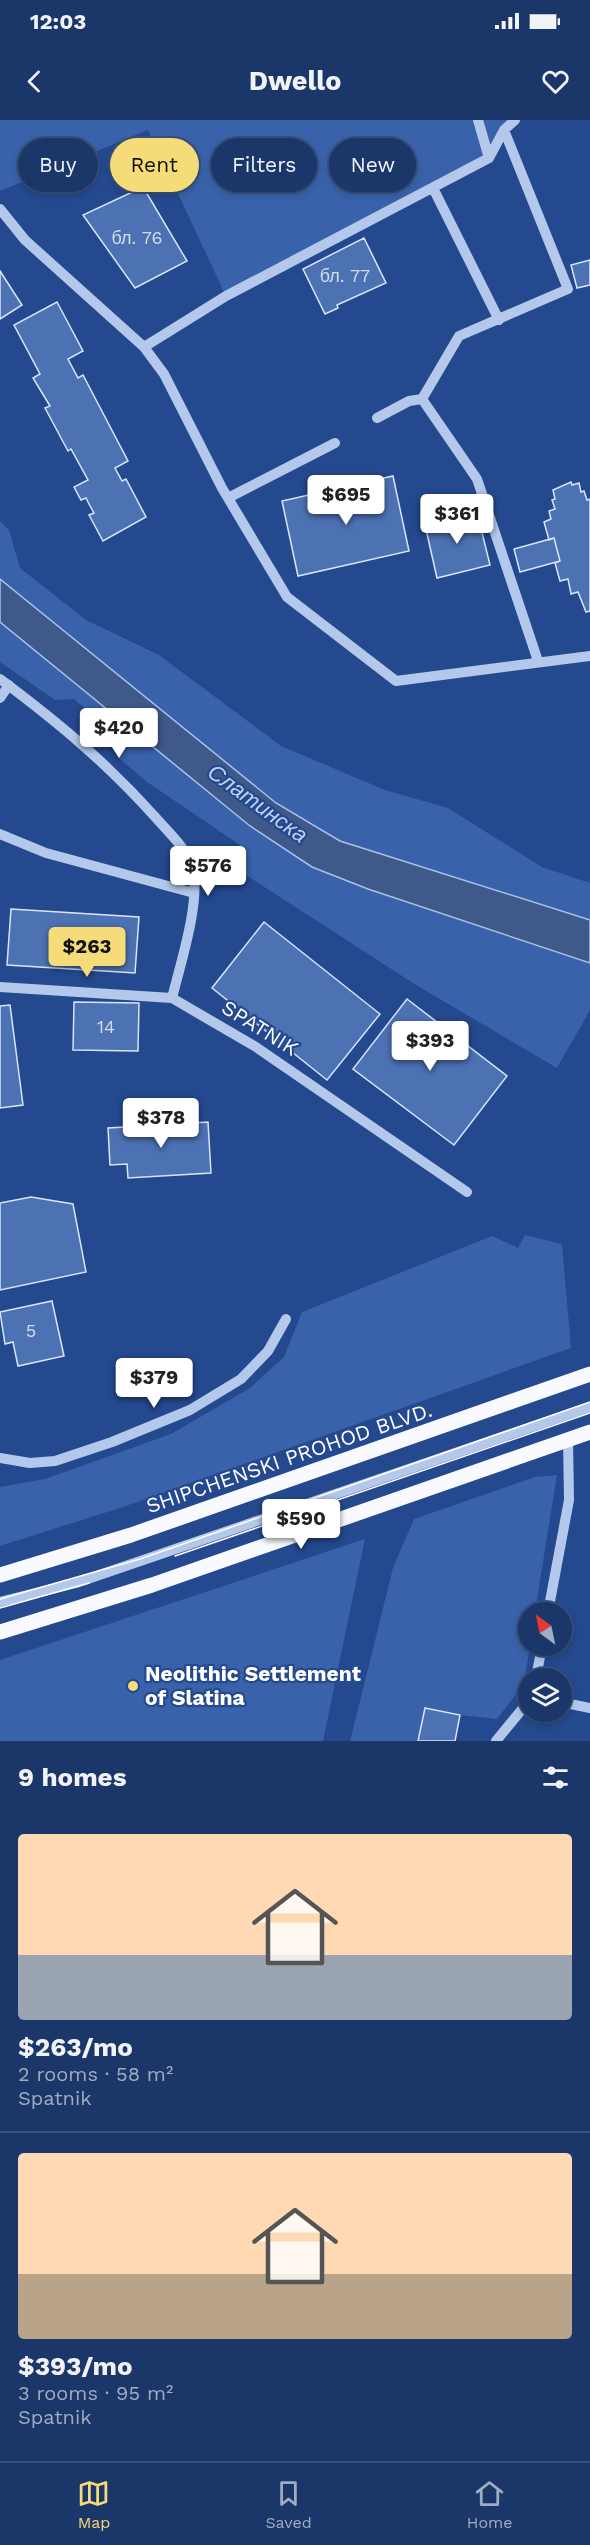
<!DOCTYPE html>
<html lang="en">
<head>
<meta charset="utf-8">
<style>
  body { margin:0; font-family:"Work Sans",sans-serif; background:#284272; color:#f1f3f6; height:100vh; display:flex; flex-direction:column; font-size:22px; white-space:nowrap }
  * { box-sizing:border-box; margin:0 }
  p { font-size:20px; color:#a0acc1 }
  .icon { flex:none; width:33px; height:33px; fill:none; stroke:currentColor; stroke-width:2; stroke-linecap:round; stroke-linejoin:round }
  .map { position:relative; height:1621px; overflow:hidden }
  .drawer { display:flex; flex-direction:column; background:#1b376a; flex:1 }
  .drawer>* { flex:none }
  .top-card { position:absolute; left:18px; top:18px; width:555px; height:54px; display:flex; gap:12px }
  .needle { width:39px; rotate:327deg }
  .buttons { position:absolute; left:518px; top:1482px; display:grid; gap:12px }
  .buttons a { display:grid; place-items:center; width:54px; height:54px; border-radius:50%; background:#1b376a; box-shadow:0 3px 9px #0003,0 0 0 2px #39517e; font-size:30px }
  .price { position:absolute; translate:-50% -51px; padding:0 14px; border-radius:6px; background:#fff; color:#222; font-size:20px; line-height:39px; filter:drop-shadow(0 2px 3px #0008) }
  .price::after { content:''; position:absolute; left:50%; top:36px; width:18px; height:14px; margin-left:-9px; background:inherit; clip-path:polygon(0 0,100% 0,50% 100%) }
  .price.active { background:#f5dc78; color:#111 }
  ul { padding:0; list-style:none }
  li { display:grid; align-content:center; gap:12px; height:318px; padding:0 18px }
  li+li { border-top:2px solid #39517e }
  li span { display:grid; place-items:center; height:186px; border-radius:6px; color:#555 }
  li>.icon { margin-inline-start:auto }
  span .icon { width:108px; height:108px; fill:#fffc; stroke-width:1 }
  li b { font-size:26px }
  h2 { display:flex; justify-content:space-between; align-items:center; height:72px; padding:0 18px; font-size:26px }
  .tag { padding:0 21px; border-radius:27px; background:#1b376a; box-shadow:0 3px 9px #0003,0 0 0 2px #39517e; font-size:21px; line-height:54px }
  .tag.active { background:#f5dc78; color:#111 }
  .status { display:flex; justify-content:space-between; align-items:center; height:42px; padding:0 30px; background:#1b376a; direction:ltr }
  .status svg { height:16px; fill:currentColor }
  header { display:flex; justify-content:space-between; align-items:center; height:78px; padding:0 18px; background:#1b376a; font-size:27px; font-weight:700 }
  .dock { display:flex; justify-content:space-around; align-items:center; height:84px; border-top:2px solid #39517e; background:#1b376a; font-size:16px; color:#a0acc1 }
  .dock a { display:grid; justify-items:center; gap:3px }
  .dock .active { color:#f5dc78 }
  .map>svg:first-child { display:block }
  .green { fill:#3962aa }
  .water { fill:#3f598a; stroke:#a8c2ec; stroke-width:1.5 }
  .building { fill:#4d72b4; stroke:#d9e4f8; stroke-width:1.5 }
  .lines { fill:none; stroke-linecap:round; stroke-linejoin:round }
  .minor { stroke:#b4c8eb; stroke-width:10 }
  .major { stroke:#f8faff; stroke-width:15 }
  .tram { stroke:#fff; stroke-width:1.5 }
  .poi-dot { fill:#f5dc78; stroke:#24498e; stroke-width:2 }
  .labels { text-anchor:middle; stroke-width:4.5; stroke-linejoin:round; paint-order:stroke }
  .number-label { font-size:18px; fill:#d2dcec }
  .street-label { font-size:21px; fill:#fff; stroke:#24498e }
  .poi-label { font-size:21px; font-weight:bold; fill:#fff; stroke:#24498e; text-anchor:start }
  .water-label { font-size:22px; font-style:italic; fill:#c0d3f2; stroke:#24498e }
</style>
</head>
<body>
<div class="status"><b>12:03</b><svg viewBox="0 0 49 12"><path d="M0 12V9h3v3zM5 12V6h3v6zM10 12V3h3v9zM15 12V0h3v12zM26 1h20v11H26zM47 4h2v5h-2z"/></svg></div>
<header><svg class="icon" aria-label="back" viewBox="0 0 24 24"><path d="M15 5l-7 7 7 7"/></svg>Dwello<svg class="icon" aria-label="heart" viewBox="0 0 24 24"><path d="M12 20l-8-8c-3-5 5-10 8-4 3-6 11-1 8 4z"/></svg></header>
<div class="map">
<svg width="590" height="1621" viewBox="0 0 590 1621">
  <rect width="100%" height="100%" fill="#24498e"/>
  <path class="green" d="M0,0h515l-26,38 -263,138 -78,-166 -148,61z
    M0,401l9,9 11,38 66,52 73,35 122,91 104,44 63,18 94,59 48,16v37l-250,-79 -64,-38 -276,-224z
    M0,502l250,204 118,63 222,74v47l-33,58 -141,-83 -190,-123 14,-17 -93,-63 -28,-24 3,-19 -48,-40 -19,1 -55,-38z
    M525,1115l37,9 9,104 -448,159 -123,39v-59l45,-8 126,-45 79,-46 34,-31 18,-45 190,-76 26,12z
    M557,1355l-22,137h-7v34h2l-6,38 -27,35 -37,-4 -35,-7 -7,33h-68l43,-173 21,-49 121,-42z
    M365,1419l-42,202h-323v-81z"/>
  <path class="water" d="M0,459l276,224 64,38 250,79v43l-222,-74 -56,-22 -62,-41 -250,-204z"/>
  <path class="building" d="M143,67l44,74 -52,27 -52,-73z
    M364,118l22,45 -49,22 1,3 -13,6 -22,-45z
    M590,140v25l-13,3 -6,-23z
    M0,151l22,34 -22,14z
    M57,182l26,49 -15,8 10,19 5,-3 45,86 -13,7 7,13 4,-2 20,38 -43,24 -14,-26 5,-2 -5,-9 -3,-6 -5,2 -7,-13 14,-7 -17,-31 -3,2 -23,-43 5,-2 -17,-28 7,-4 -26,-49z
    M393,356l16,75 -111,25 -16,-75z
    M571,362l1,3 7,-2 2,9 3,-1 3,9 3,-1v112l-4,1 -8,-20 -7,2 -3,-15 -8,2 -5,-18 5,-2 -6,-23 -5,2 -5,-18 7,-3 -2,-8 6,-2 -3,-9 3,-1 -2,-9z
    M477,392l13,53 -53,13 -12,-53z
    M554,418l6,23 -40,11 -6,-23z
    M11,789l128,8 -4,56 -128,-8z
    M264,802l116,92 -53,66 -115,-92z
    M407,879l100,77 -53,69 -101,-76z
    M74,882l65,1 -1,48 -65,-1z
    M10,885l13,100 -23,3v-102z
    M208,1002l3,51 -83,5 -1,-14 -17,1 -2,-37z
    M31,1077l42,7 13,68 -86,18v-87z
    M52,1181l12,55 -46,10 -5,-24 -8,2 -5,-32z
    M425,1588l35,7 -5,26h-37z"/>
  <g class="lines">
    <path class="minor" d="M478,0l11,38
      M504,10l64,159 -109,47 -37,63 55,80 61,182
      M489,38l15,-28 11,-10
      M433,68l66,132
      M0,89l25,31 119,107 20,27 58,114 65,109 109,84 194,-25
      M144,227l82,-51 263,-138
      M377,298l32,-17 13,-2
      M228,378l107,-55
      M0,559c59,44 108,85 157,140 12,14 30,30 35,48 10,31 -12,98 -20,131
      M0,578l9,-13
      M0,714l46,19 148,40
      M0,867l172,11 84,49 211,145
      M0,1338l30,5 25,-2 57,-19 78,-32 51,-31 27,-28 18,-32
      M0,1482l76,-19 514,-176
      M548,1492l21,-112 -1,-61
      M536,1558l6,-32
      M561,1582l29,6
      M496,1621l32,-39"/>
    <path class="major" d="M0,1455l131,-40 459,-161
      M0,1512l152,-47 438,-153"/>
    <path class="tram" d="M175,1436l415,-143
      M0,1479l140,-40 450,-157
      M0,1488l89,-25"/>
  </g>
  <circle class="poi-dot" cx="133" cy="1566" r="6"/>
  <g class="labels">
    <g class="number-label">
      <text x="137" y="124">бл. 76</text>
      <text x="345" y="162">бл. 77</text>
      <text x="106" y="913">14</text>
      <text x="31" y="1217">5</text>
    </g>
    <g class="street-label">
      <text transform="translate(260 908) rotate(32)" y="7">SPATNIK</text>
      <text transform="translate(289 1338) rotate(-19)" y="7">SHIPCHENSKI PROHOD BLVD.</text>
    </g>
    <g class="poi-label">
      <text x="145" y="1561">Neolithic Settlement<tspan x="145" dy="24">of Slatina</tspan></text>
    </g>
    <g class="water-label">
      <text transform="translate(258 683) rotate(36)" y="8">Слатинска</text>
    </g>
  </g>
</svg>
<div class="buttons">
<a><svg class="needle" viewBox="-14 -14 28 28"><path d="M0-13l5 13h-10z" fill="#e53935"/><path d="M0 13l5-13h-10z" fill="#a0acc1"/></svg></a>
<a><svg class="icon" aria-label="layers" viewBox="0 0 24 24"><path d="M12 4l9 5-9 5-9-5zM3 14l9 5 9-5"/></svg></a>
</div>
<b class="price" style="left:346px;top:406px">$695</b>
<b class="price" style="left:457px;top:425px">$361</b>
<b class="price" style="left:119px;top:639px">$420</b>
<b class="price" style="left:208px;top:777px">$576</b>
<b class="price active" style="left:87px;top:858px">$263</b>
<b class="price" style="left:430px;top:952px">$393</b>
<b class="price" style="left:161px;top:1029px">$378</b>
<b class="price" style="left:154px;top:1289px">$379</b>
<b class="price" style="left:301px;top:1430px">$590</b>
<div class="top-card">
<a class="tag">Buy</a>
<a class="tag active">Rent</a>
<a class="tag">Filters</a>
<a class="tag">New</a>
</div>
</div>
<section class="drawer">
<h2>9 homes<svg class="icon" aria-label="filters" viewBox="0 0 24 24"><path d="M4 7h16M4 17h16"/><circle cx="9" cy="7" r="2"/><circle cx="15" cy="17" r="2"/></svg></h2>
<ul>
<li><span style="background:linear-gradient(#ffd9b3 65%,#9aa5b1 0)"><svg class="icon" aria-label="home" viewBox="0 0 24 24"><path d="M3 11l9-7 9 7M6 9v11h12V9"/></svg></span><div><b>$263/mo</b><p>2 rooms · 58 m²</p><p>Spatnik</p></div></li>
<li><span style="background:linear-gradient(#ffd9b3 65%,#b9a48a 0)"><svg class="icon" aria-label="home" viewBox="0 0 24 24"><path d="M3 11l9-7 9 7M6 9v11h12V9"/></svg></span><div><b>$393/mo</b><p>3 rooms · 95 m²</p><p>Spatnik</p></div></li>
</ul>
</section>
<nav class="dock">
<a class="active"><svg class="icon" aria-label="map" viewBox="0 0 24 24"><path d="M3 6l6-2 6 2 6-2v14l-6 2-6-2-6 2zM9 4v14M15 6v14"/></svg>Map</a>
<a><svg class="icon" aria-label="saved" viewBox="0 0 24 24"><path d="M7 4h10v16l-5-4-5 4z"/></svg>Saved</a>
<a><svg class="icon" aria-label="home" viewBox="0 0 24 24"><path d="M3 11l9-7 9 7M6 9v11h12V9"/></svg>Home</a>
</nav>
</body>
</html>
